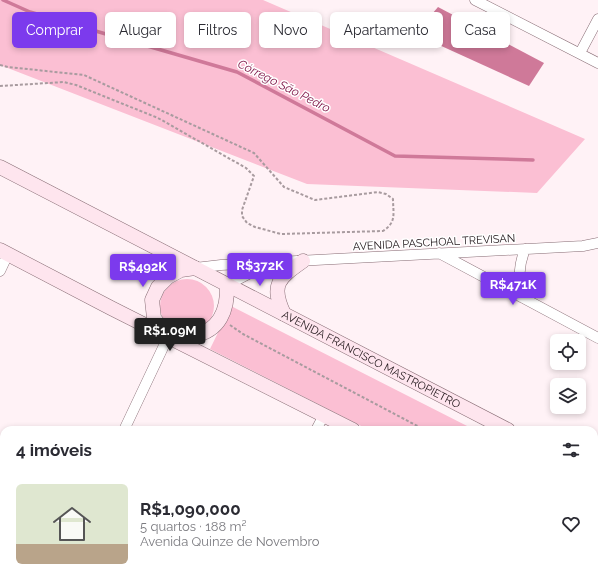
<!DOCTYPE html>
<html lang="pt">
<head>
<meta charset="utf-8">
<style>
  body { margin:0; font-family:Raleway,sans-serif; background:#f7f7f7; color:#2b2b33; height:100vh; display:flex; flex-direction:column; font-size:15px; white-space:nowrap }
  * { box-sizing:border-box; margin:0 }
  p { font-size:13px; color:#7c7c81 }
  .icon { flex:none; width:22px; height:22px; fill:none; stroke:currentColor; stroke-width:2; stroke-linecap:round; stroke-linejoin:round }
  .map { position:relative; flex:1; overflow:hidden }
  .details { position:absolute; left:0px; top:426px; width:598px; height:156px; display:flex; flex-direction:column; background:#fff; border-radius:12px 12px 0 0; box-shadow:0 2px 6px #0003 }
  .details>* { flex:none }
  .top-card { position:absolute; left:12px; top:12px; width:574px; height:36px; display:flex; gap:8px }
  .controls { position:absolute; left:550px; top:334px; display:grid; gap:8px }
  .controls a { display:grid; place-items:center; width:36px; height:36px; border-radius:6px; background:#fff; box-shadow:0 2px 6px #0003; font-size:20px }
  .price { position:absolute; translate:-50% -34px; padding:0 9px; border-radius:4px; background:#7c3aed; color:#fff; font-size:13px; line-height:26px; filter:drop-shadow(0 1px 2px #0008) }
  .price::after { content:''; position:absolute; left:50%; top:24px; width:12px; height:9px; margin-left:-6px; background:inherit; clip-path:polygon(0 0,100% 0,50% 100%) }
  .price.on { background:#222; color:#fff }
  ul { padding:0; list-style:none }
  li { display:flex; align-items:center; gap:12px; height:100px; padding:0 16px }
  li span { display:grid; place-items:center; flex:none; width:112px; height:80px; border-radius:6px; color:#555 }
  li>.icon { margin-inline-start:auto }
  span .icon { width:48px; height:48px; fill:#fffc; stroke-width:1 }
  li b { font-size:17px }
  h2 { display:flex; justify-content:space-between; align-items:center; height:48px; padding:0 16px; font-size:17px }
  .tag { padding:0 14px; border-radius:6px; background:#fff; box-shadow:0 2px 6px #0003; font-size:14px; line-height:36px }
  .tag.on { background:#7c3aed; color:#fff }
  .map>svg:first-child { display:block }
  .green { fill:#fbbfd3 }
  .water { fill:#cf7999 }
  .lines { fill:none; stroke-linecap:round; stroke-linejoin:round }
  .stream { stroke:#cf7999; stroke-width:3.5 }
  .minor-casing { stroke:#876c74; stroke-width:11 }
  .secondary-casing { stroke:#876c74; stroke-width:15 }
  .path { stroke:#a89b9f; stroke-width:2; stroke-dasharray:3 2; stroke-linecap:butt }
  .minor { stroke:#fff; stroke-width:10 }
  .secondary { stroke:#fee5ee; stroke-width:14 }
  .labels { text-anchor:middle; stroke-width:3; stroke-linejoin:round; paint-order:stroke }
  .street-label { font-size:11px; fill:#22171b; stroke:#fff }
  .water-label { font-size:12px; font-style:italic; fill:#81194b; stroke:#fff }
</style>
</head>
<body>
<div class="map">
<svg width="598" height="582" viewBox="0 0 598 582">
  <rect width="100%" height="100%" fill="#fff2f6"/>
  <path class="green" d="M0,0h263l322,139 -48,54 -230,-9 -307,-119z
    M160 306a27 27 0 1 1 54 0a27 27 0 1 1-54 0Z
    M231,306l244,124h-106l-159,-81z"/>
  <path class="water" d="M438,7l106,56 -15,23 -114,-52z"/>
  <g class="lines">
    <path class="stream" d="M3,0l27,12 207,60 158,84 138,4"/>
    <g class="minor-casing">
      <path id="minor" d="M475,0l123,63
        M580,53l18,-34
        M439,253l159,85
        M195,268l26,-3 362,-19 15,-3
        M0,271l8,-17
        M227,285l41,-21
        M521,297c-2,-18 -3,-30 4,-48
        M124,430l44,-93
        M316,430l8,-15
        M594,498l4,-2
        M0,579l6,3
        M53,582l2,-4
        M242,582l2,-4
        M432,582l2,-4
        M580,582l2,-4"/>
    </g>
    <g class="secondary-casing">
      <g id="secondary">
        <path id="s1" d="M0,167l508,263"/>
        <path d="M0,250l111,58 242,122"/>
        <path d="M195,268l-14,2 -13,7 -10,10 -6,13 2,18 14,19c8,0 17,1 25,-1 27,-5 35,-26 34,-51"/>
        <path d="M284,314c-14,-30 -5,-36 19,-53"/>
        <path d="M594,474l4,2"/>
        <path d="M594,554l4,2"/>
      </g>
    </g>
    <path class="path" d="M0,65l8,2 76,8 170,78 30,34 31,13 63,-8 8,2 7,5c0,14 4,23 -10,32l-102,3 -26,-7 -8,-4 -5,-7v-6l12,-34 -8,-8 -88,-50 -82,-33 -12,-3 -64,4
      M230,325l13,9 182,96
      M594,532h4"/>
    <use href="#minor" class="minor"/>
    <use href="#secondary" class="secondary"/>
  </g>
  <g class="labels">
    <g class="street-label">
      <text transform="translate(434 242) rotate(-3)" y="4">AVENIDA PASCHOAL TREVISAN</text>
      <text dy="4" stroke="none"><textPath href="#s1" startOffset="418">AVENIDA FRANCISCO MASTROPIETRO</textPath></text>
    </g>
    <g class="water-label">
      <text transform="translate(284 86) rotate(27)" y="4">Córrego São Pedro</text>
    </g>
  </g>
</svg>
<div class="controls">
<a><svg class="icon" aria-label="locate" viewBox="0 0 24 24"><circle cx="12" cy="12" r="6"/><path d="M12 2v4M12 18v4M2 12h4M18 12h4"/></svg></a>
<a><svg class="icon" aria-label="layers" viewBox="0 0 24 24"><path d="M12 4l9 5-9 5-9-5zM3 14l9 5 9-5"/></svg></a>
</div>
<b class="price" style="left:260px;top:287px">R$372K</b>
<b class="price" style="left:143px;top:288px">R$492K</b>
<b class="price" style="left:513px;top:306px">R$471K</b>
<b class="price on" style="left:170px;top:352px">R$1.09M</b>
<div class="top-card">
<a class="tag on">Comprar</a>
<a class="tag">Alugar</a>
<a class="tag">Filtros</a>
<a class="tag">Novo</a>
<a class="tag">Apartamento</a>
<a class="tag">Casa</a>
</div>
<section class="details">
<h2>4 imóveis<svg class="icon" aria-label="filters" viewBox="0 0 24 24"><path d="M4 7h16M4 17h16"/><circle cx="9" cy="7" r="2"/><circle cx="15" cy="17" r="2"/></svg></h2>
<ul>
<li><span style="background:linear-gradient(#dfe7d0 75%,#b9a48a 0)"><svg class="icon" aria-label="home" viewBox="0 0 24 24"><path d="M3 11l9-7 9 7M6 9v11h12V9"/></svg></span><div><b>R$1,090,000</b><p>5 quartos · 188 m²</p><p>Avenida Quinze de Novembro</p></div><svg class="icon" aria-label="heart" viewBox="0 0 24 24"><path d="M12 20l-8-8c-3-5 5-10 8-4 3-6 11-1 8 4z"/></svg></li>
</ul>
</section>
</div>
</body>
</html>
